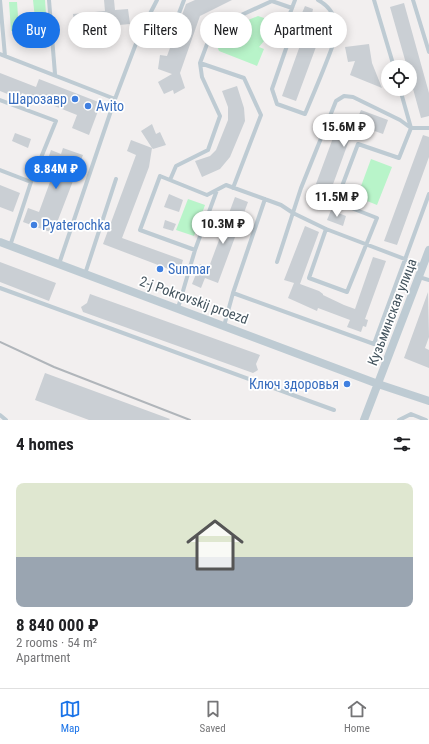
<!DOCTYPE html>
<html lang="en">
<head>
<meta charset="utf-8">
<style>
  body { margin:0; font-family:"Roboto Condensed",sans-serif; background:#f6f6f6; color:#202124; height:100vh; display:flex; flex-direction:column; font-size:15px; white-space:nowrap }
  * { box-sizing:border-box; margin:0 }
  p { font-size:13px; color:#757577 }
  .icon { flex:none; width:22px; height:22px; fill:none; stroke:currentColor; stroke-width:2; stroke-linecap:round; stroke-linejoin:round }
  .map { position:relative; height:420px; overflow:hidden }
  .panel { display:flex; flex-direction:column; background:#fff; flex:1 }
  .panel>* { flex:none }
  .top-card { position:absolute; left:12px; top:12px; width:405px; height:36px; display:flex; gap:8px }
  .fabs { position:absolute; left:381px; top:60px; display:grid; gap:8px }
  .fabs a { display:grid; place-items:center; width:36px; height:36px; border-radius:50%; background:#fff; box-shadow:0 2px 10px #0003; font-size:20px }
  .price { position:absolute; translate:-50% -34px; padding:0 9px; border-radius:14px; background:#fff; color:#222; font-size:13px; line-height:26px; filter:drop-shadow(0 1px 2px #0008) }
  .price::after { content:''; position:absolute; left:50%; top:24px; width:12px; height:9px; margin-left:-6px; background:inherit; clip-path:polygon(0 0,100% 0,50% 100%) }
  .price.selected { background:#1a73e8; color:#fff }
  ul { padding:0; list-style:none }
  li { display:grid; align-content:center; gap:8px; height:212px; padding:0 16px }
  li+li { border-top:1px solid #e0e0e0 }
  li span { display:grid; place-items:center; height:124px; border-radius:8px; color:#555 }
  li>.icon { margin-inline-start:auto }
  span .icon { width:72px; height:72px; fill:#fffc; stroke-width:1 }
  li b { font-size:17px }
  h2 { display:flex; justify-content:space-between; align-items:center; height:48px; padding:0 16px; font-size:17px }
  .chip { padding:0 14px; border-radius:18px; background:#fff; box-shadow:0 2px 10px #0003; font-size:14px; line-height:36px }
  .chip.selected { background:#1a73e8; color:#fff }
  .menu { display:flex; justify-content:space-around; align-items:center; height:56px; border-top:1px solid #e0e0e0; background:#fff; font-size:11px; color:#757577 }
  .menu a { display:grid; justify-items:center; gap:2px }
  .menu .selected { color:#1a73e8 }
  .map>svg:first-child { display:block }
  .green { fill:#b8f4c9 }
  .building { fill:#cacfd4 }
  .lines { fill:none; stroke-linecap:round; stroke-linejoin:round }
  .service { stroke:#becbd3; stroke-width:4 }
  .minor { stroke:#becbd3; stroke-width:8 }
  .rail { stroke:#b0b5ba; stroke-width:2 }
  .shop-dot { fill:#3f7fe0; stroke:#fff; stroke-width:1.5 }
  .labels { text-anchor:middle; stroke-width:3.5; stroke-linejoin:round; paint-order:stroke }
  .shop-label { font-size:14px; fill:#366cbe; stroke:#fff; text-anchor:start }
  .street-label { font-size:14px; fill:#45555f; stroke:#fff }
</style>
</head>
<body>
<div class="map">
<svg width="429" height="420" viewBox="0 0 429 420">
  <rect width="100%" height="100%" fill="#f2efef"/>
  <path class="green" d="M33,0h12l2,28h-11z
    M9,2h8l2,28 -8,1z
    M258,16l6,2v23l-5,6 5,2 -7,17 -38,-15 -2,-5 7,-16z
    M371,159l21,8 -15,38 -20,-8z
    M188,199l17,6 -11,31 -18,-6z"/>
  <path class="building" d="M104,0h10l1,10 13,-1 2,15 -55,5 -2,-15 32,-3z
    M195,0h37l-32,16 -20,57 5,15 -11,6 -1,-4 -9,4 -6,-12 14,-8 -14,-5 2,-14 7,1 19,-52z
    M404,3l25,90v23l-8,2 -11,-40v-11h-3l-17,-60z
    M305,6l8,3 -1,5 9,4 -3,8 5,2 -27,73 -14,-5 26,-73 -9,-3z
    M369,44l3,19 10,25 -32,-13 5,-14 -7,1 -3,-15z
    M0,73l36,14 3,-8 62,24 -12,32 -17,-7 5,-13 -55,-22 -2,6 -20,-8z
    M237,86l7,22 1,13 -15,36 -10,12 -18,8 -7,-16 15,-5 6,-6 12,-30v-13l-6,-16z
    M361,110l27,10 -5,14 -28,-10 -27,74 -15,-6 27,-73 7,3 3,-8 8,3z
    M152,124l4,10 4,-2 6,13 -13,4 -1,-1 -3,19 -27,71 61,22 -4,13 -76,-29 33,-89 -9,-4 4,-11 21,8 -11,-17z
    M15,133l16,6 -3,9 -16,-7z
    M423,135l6,2v20l-32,88 -13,-4z
    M63,148l20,7 -30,78 -30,-11 5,-14 11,4 15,-41 -9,-3 6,-18 10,4z
    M0,185l20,8 -7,19 -13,-5z
    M169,194l14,6 -4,12 -15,-5z
    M235,197l13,5 -30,81 -13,-5 -4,10 -9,-4 8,-20 9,3z
    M331,210l15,6 -3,10 -16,-6z
    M165,220l11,4 -3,7 -10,-3z
    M305,226l14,6 -19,52 19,7 4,3v1l21,10 11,4 18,-52 13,4 -21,58 3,1 -2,7 -3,-1 -2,6 -14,-5 3,-7 -32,-12 -1,3 -29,-13 6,-15 -10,-3z
    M0,262l56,21 -7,18 -49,-19z
    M428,292l1,45 -4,11 4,2v18l-25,-10z
    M90,294l170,61 -4,9 2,6 -5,3 -170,-61 -2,-5 6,-4z
    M45,373l125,46 -1,1h-80l-54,-20z"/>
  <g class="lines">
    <path class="service" d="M0,0l5,56
      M49,0l6,74
      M295,0l-9,24 3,16 -17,49 5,15 28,10c5,-12 33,-77 32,-84 -1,-14 -8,-24 -19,-30
      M374,0l20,67
      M413,0l16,52
      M168,42l16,-42
      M0,54l115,45
      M0,100l56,21 -25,61 -21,64
      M0,170l31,12
      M170,180l6,-14 32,-16 12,-34 -18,-39 -2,-14
      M233,188l28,-73 -17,-37 -44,-15 13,-35 59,-27 20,7
      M326,229l-17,49 38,14 30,-74 -41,-16 22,-58 41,14 12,-30 -11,-39
      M195,250l-55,-20 20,-54 47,19 19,-10 55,20 12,8 33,16 97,37
      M277,262l24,-74 35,-87 8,-5 9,1 47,23 11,8h18
      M59,264l56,-165 25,-66 17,-33
      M85,274l31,-95
      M419,277l10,3
      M0,288l334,122
      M233,293l32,-94
      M178,308l17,-58 22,-60
      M224,326l9,-33 141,51 55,-150
      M0,415l6,5
      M399,420l12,-6 15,6"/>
    <path class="minor" d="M0,242l378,142 51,17
      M364,420l65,-170"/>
    <path class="rail" d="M0,342l54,25 136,53"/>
  </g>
  <g class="shop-dot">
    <circle cx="75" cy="99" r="4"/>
    <circle cx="88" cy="106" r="4"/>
    <circle cx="34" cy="225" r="4"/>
    <circle cx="160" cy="269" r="4"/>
    <circle cx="347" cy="384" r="4"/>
  </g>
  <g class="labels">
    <g class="shop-label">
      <text x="67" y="104" text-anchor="end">Шарозавр</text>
      <text x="96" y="111">Avito</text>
      <text x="42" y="230">Pyaterochka</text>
      <text x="168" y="274">Sunmar</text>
      <text x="339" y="389" text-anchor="end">Ключ здоровья</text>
    </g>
    <g class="street-label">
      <text transform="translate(194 300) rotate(20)" y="5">2-j Pokrovskij proezd</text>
      <text transform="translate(392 312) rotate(-69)" y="5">Кузьминская улица</text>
    </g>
  </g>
</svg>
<div class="fabs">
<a><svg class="icon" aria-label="locate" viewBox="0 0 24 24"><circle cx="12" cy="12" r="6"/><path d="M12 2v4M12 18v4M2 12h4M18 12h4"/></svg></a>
</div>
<b class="price" style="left:344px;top:148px">15.6M ₽</b>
<b class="price selected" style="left:56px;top:190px">8.84M ₽</b>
<b class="price" style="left:337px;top:218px">11.5M ₽</b>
<b class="price" style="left:223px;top:245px">10.3M ₽</b>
<div class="top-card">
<a class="chip selected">Buy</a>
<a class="chip">Rent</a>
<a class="chip">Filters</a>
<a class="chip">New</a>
<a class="chip">Apartment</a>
</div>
</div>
<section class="panel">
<h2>4 homes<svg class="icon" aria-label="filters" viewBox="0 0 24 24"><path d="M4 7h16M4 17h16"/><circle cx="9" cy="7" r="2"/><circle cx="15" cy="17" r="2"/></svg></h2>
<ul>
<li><span style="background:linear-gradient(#dfe7d0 60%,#9aa5b1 0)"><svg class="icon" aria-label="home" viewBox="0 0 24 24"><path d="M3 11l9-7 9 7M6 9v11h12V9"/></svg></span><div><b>8 840 000 ₽</b><p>2 rooms · 54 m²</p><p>Apartment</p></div></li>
</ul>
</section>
<nav class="menu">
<a class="selected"><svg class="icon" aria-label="map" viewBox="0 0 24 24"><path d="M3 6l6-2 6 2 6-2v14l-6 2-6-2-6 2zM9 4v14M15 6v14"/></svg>Map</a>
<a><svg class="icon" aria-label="saved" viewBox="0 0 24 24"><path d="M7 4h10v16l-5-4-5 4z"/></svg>Saved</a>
<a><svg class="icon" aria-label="home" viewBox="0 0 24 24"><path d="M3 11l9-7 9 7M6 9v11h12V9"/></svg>Home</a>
</nav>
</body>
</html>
